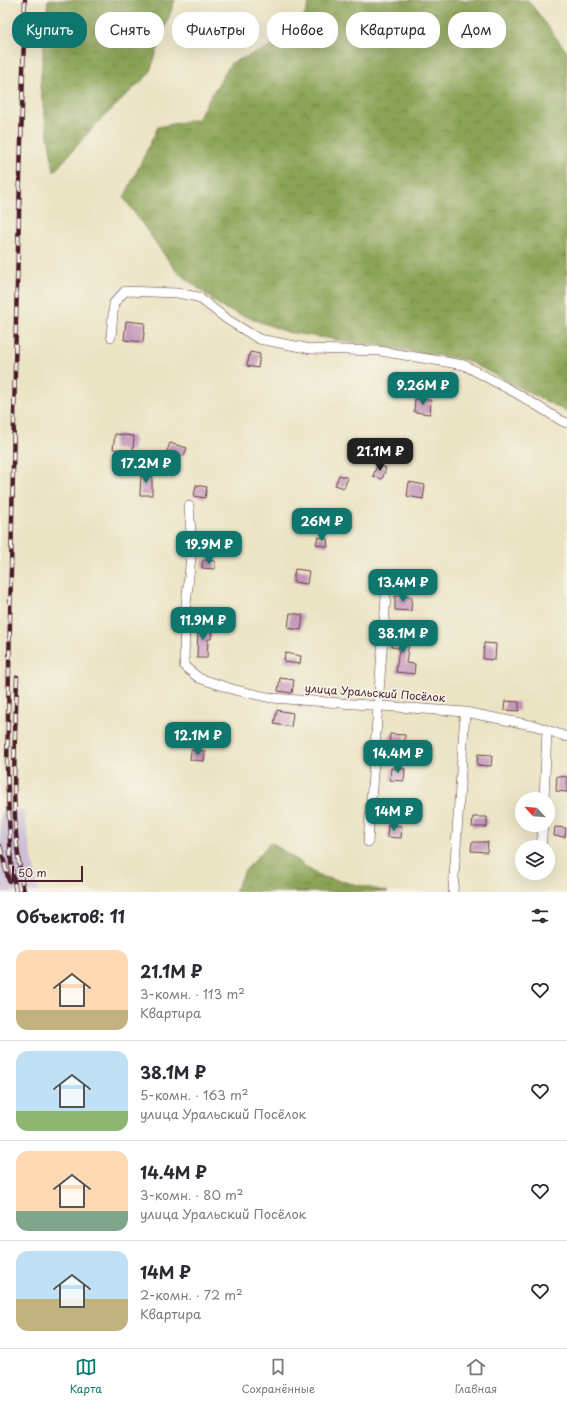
<!DOCTYPE html>
<html lang="ru">
<head>
<meta charset="utf-8">
<style>
  body { margin:0; font-family:"Playpen Sans",sans-serif; background:#f7f7f7; color:#2b2b33; height:100vh; display:flex; flex-direction:column; font-size:15px; white-space:nowrap }
  * { box-sizing:border-box; margin:0 }
  p { font-size:13px; color:#7c7c81 }
  .icon { flex:none; width:22px; height:22px; fill:none; stroke:currentColor; stroke-width:2; stroke-linecap:round; stroke-linejoin:round }
  .map { position:relative; height:892px; overflow:hidden }
  .panel { display:flex; flex-direction:column; background:#fff; flex:1 }
  .panel>* { flex:none }
  .top-card { position:absolute; left:12px; top:12px; width:543px; height:36px; display:flex; gap:8px }
  .needle { width:26px; rotate:296deg }
  .buttons { position:absolute; left:515px; top:792px; display:grid; gap:8px }
  .buttons a { display:grid; place-items:center; width:40px; height:40px; border-radius:50%; background:#fff; box-shadow:0 4px 16px #0002; font-size:20px }
  .scale { position:absolute; left:12px; bottom:10px; width:71px; box-sizing:border-box; padding-left:4px; border:2px solid #4a1f2b; border-top:0; font-size:11px; line-height:14px; white-space:nowrap; color:#4a1f2b; -webkit-text-stroke:3px #f7f3e8; paint-order:stroke }
  .price { position:absolute; translate:-50% -34px; padding:0 9px; border-radius:8px; background:#0f766e; color:#fff; font-size:13px; line-height:26px; filter:drop-shadow(0 1px 2px #0008) }
  .price::after { content:''; position:absolute; left:50%; top:24px; width:12px; height:9px; margin-left:-6px; background:inherit; clip-path:polygon(0 0,100% 0,50% 100%) }
  .price.current { background:#222; color:#fff }
  ul { padding:0; list-style:none }
  li { display:flex; align-items:center; gap:12px; height:100px; padding:0 16px }
  li+li { border-top:1px solid #e1e1e2 }
  li span { display:grid; place-items:center; flex:none; width:112px; height:80px; border-radius:12px; color:#555 }
  li>.icon { margin-inline-start:auto }
  span .icon { width:48px; height:48px; fill:#fffc; stroke-width:1 }
  li b { font-size:17px }
  h2 { display:flex; justify-content:space-between; align-items:center; height:48px; padding:0 16px; font-size:17px }
  .tag { padding:0 14px; border-radius:16px; background:#fff; box-shadow:0 4px 16px #0002; font-size:14px; line-height:36px }
  .tag.current { background:#0f766e; color:#fff }
  .tabs { display:flex; justify-content:space-around; align-items:center; height:56px; border-top:1px solid #e1e1e2; background:#fff; font-size:11px; color:#7c7c81 }
  .tabs a { display:grid; justify-items:center; gap:2px }
  .tabs .current { color:#0f766e }
  .map>svg:first-child { display:block }
  .industrial { fill:#ccbfd4 }
  .forest { fill:url(#forest-crowns); stroke:#6a6140 }
  .building { fill:url(#building-hatch) }
  .lines { fill:none; stroke-linecap:round; stroke-linejoin:round }
  .minor-casing { stroke:#623d42; stroke-width:10 }
  .minor { stroke:#fff; stroke-width:9 }
  .rail-casing { stroke:#4a1f2b; stroke-width:4.5 }
  .rail { stroke:#f7f3e8; stroke-width:3; stroke-dasharray:9; stroke-linecap:butt }
  .labels { text-anchor:middle; stroke-width:3.5; stroke-linejoin:round; paint-order:stroke }
  .street-label { font-size:11px; fill:#4a1f2b; stroke:#f7f3e8 }
</style>
</head>
<body>
<div class="map">
<svg width="567" height="892" viewBox="0 0 567 892">
  <defs>
    <pattern id="forest-crowns" width="20" height="18" patternUnits="userSpaceOnUse"><rect width="20" height="18" fill="#8aa354"/><path d="M2 6a3 3 0 1 1 6 0M12 15a3 3 0 1 1 6 0" fill="none" stroke="#738446"/></pattern>
    <pattern id="building-hatch" width="6" height="6" patternUnits="userSpaceOnUse"><rect width="6" height="6" fill="#c99abe"/><path d="M-1 1l2-2M0 6l6-6M5 7l2-2" fill="none" stroke="#a57d9b"/></pattern>
  </defs>
  <rect width="100%" height="100%" fill="#f7f3e8"/>
  <filter id="ink" filterUnits="userSpaceOnUse"><feTurbulence type="fractalNoise" baseFrequency=".025" numOctaves="2"/><feDisplacementMap in="SourceGraphic" scale="8" xChannelSelector="R" yChannelSelector="G"/><feConvolveMatrix kernelMatrix="1 2 1 2 8 2 1 2 1" color-interpolation-filters="sRGB"/></filter>
  <filter id="wash" filterUnits="userSpaceOnUse"><feTurbulence type="fractalNoise" baseFrequency=".012" numOctaves="4" result="noise"/><feDisplacementMap in="SourceGraphic" scale="16" xChannelSelector="R" yChannelSelector="G"/><feGaussianBlur stdDeviation="0.9" result="paint"/><feColorMatrix in="noise" values="0 0 0 0 0 0 0 0 0 0 0 0 0 0 0 0 0 1.4 0 .05"/><feComposite in="paint" operator="in"/></filter>
  <g filter="url(#wash)">
    <rect width="100%" height="100%" fill="#ebe4c4"/>
    <path class="industrial" d="M23,809l16,83h-39v-79z"/>
    <path class="forest" d="M48,0h127l-26,74 -53,50 -42,48 -14,-85z
      M310,0h218l39,52v360l-101,-52 -179,-28 -64,-24 -48,-38 -51,-72 34,-71 39,-8 34,-56 66,-27z
      M271,842l48,34 69,16h-153l8,-19z"/>
    <g id="blocks">
      <path class="building" d="M126,321l19,2 -2,19 -19,-2z
        M250,352l10,2 -2,14 -11,-2z
        M415,399l16,1 -1,14 -16,-2z
        M115,434l19,2 -1,15 -20,-2z
        M170,443l17,5 -3,8 -17,-5z
        M377,465l9,3 -4,11 -9,-3z
        M141,473h11v22h-12z
        M339,475l9,3 -4,10 -9,-3z
        M409,482l16,3 -2,14 -16,-3z
        M196,485l11,2 -2,11 -11,-2z
        M318,537l9,2 1,8 -12,-3z
        M203,560l12,1v8l-13,-1z
        M295,569l14,2 -2,13 -14,-2z
        M395,596l17,1 -1,14 -16,-1z
        M290,613l13,2 -2,15 -13,-2z
        M198,626l14,1 -1,12h-3l-1,19h-10z
        M393,634l17,2 -4,27 9,1 -1,10 -18,-2 3,-24 -8,-1z
        M484,643l12,1 -1,16 -12,-1z
        M285,653l16,3 -1,8 -16,-2z
        M280,678l14,2 -2,13 -14,-2z
        M505,701l14,1v9l-15,-1z
        M277,710l16,3 -2,14 -17,-3z
        M390,734l15,1 -1,11 -15,-1z
        M191,750l14,1 -1,10 -14,-1z
        M478,754l14,1 -1,11 -14,-1z
        M391,768l14,1 -1,12 -14,-1z
        M557,776l10,1v15l-11,-1z
        M473,817h14v10h-15z
        M388,825l14,1 -1,12 -14,-1z
        M555,827l11,1 -1,9 -11,-1z
        M472,842h16l-1,10 -16,-1z"/>
    </g>
  </g>
  <g filter="url(#ink)">
    <use href="#blocks" fill-opacity="0" stroke="#623d42" stroke-width="1"/>
    <g class="lines">
      <g class="minor-casing">
        <path id="minor" d="M111,337l3,-34 11,-12 52,2 21,4 30,23 31,19 52,10 69,2 84,14 52,28 46,28 5,2
          M189,506l3,41 -7,67 -1,52 15,12 36,12 37,8 193,14 71,14 31,11
          M544,799l3,-69
          M368,842l19,-259
          M541,847l2,-22
          M453,892l12,-180"/>
      </g>
      <use href="#minor" class="minor"/>
      <g class="rail-casing">
        <path id="rail" d="M17,677c-2,71 -8,145 7,215
          M0,846l9,35
          M16,892l-5,-28 -4,-96 9,-448 9,-320"/>
      </g>
      <use href="#rail" class="rail"/>
    </g>
  </g>
  <g class="labels">
    <g class="street-label">
      <text transform="translate(375 693) rotate(4)" y="4">улица Уральский Посёлок</text>
    </g>
  </g>
</svg>
<div class="buttons">
<a><svg class="needle" viewBox="-14 -14 28 28"><path d="M0-13l5 13h-10z" fill="#e53935"/><path d="M0 13l5-13h-10z" fill="#7c7c81"/></svg></a>
<a><svg class="icon" aria-label="layers" viewBox="0 0 24 24"><path d="M12 4l9 5-9 5-9-5zM3 14l9 5 9-5"/></svg></a>
</div>
<div class="scale">50 m</div>
<b class="price" style="left:423px;top:406px">9.26M ₽</b>
<b class="price current" style="left:380px;top:472px">21.1M ₽</b>
<b class="price" style="left:146px;top:484px">17.2M ₽</b>
<b class="price" style="left:322px;top:542px">26M ₽</b>
<b class="price" style="left:209px;top:565px">19.9M ₽</b>
<b class="price" style="left:403px;top:603px">13.4M ₽</b>
<b class="price" style="left:203px;top:641px">11.9M ₽</b>
<b class="price" style="left:403px;top:654px">38.1M ₽</b>
<b class="price" style="left:198px;top:756px">12.1M ₽</b>
<b class="price" style="left:398px;top:774px">14.4M ₽</b>
<b class="price" style="left:394px;top:832px">14M ₽</b>
<div class="top-card">
<a class="tag current">Купить</a>
<a class="tag">Снять</a>
<a class="tag">Фильтры</a>
<a class="tag">Новое</a>
<a class="tag">Квартира</a>
<a class="tag">Дом</a>
</div>
</div>
<section class="panel">
<h2>Объектов: 11<svg class="icon" aria-label="filters" viewBox="0 0 24 24"><path d="M4 7h16M4 17h16"/><circle cx="9" cy="7" r="2"/><circle cx="15" cy="17" r="2"/></svg></h2>
<ul>
<li><span style="background:linear-gradient(#ffd9b3 75%,#c2b280 0)"><svg class="icon" aria-label="home" viewBox="0 0 24 24"><path d="M3 11l9-7 9 7M6 9v11h12V9"/></svg></span><div><b>21.1M ₽</b><p>3-комн. · 113 m²</p><p>Квартира</p></div><svg class="icon" aria-label="heart" viewBox="0 0 24 24"><path d="M12 20l-8-8c-3-5 5-10 8-4 3-6 11-1 8 4z"/></svg></li>
<li><span style="background:linear-gradient(#bfe0f5 75%,#8fb573 0)"><svg class="icon" aria-label="home" viewBox="0 0 24 24"><path d="M3 11l9-7 9 7M6 9v11h12V9"/></svg></span><div><b>38.1M ₽</b><p>5-комн. · 163 m²</p><p>улица Уральский Посёлок</p></div><svg class="icon" aria-label="heart" viewBox="0 0 24 24"><path d="M12 20l-8-8c-3-5 5-10 8-4 3-6 11-1 8 4z"/></svg></li>
<li><span style="background:linear-gradient(#ffd9b3 75%,#7fa58c 0)"><svg class="icon" aria-label="home" viewBox="0 0 24 24"><path d="M3 11l9-7 9 7M6 9v11h12V9"/></svg></span><div><b>14.4M ₽</b><p>3-комн. · 80 m²</p><p>улица Уральский Посёлок</p></div><svg class="icon" aria-label="heart" viewBox="0 0 24 24"><path d="M12 20l-8-8c-3-5 5-10 8-4 3-6 11-1 8 4z"/></svg></li>
<li><span style="background:linear-gradient(#bfe0f5 60%,#c2b280 0)"><svg class="icon" aria-label="home" viewBox="0 0 24 24"><path d="M3 11l9-7 9 7M6 9v11h12V9"/></svg></span><div><b>14M ₽</b><p>2-комн. · 72 m²</p><p>Квартира</p></div><svg class="icon" aria-label="heart" viewBox="0 0 24 24"><path d="M12 20l-8-8c-3-5 5-10 8-4 3-6 11-1 8 4z"/></svg></li>
</ul>
</section>
<nav class="tabs">
<a class="current"><svg class="icon" aria-label="map" viewBox="0 0 24 24"><path d="M3 6l6-2 6 2 6-2v14l-6 2-6-2-6 2zM9 4v14M15 6v14"/></svg>Карта</a>
<a><svg class="icon" aria-label="saved" viewBox="0 0 24 24"><path d="M7 4h10v16l-5-4-5 4z"/></svg>Сохранённые</a>
<a><svg class="icon" aria-label="home" viewBox="0 0 24 24"><path d="M3 11l9-7 9 7M6 9v11h12V9"/></svg>Главная</a>
</nav>
</body>
</html>
